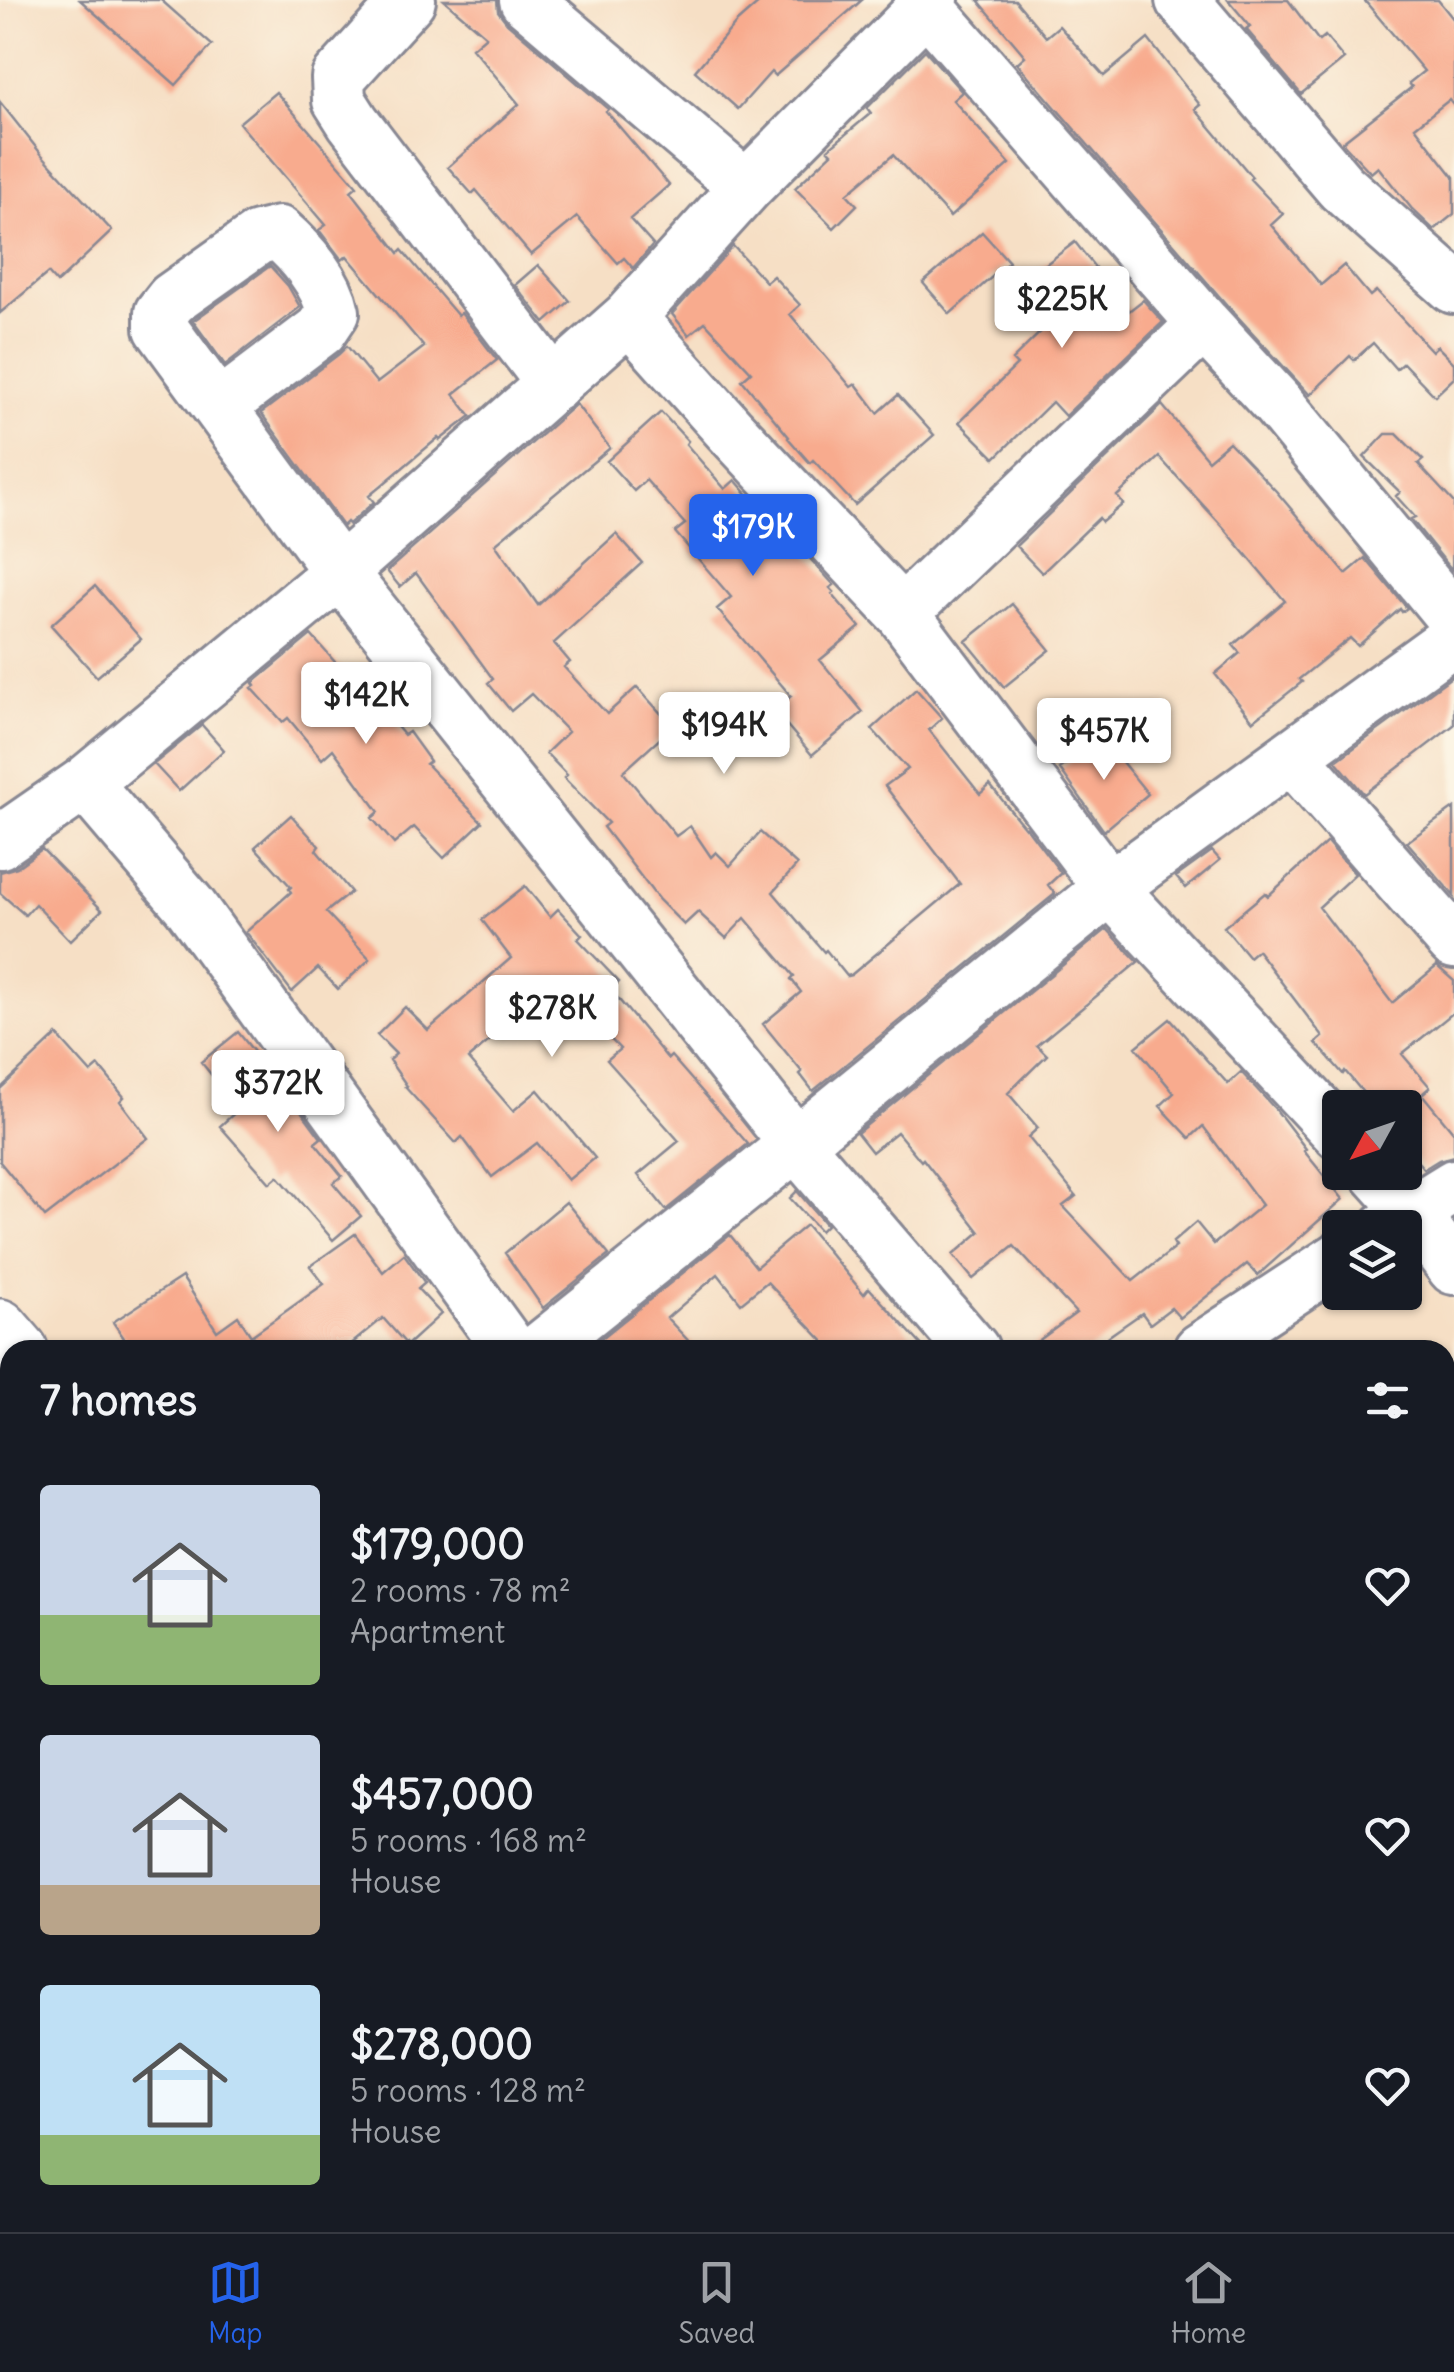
<!DOCTYPE html>
<html lang="en">
<head>
<meta charset="utf-8">
<style>
  body { margin:0; font-family:Delius,sans-serif; background:#242831; color:#f1f3f6; height:100vh; display:flex; flex-direction:column; font-size:38px; white-space:nowrap }
  * { box-sizing:border-box; margin:0 }
  p { font-size:32px; color:#9ea1a6 }
  .icon { flex:none; width:55px; height:55px; fill:none; stroke:currentColor; stroke-width:2; stroke-linecap:round; stroke-linejoin:round }
  .map { position:relative; flex:1; overflow:hidden }
  .details { position:absolute; left:0px; top:1340px; width:1455px; height:892px; display:flex; flex-direction:column; background:#171b24; border-radius:30px 30px 0 0; box-shadow:0 2px 8px #0004 }
  .details>* { flex:none }
  .needle { width:65px; rotate:230deg }
  .controls { position:absolute; left:1322px; top:1090px; display:grid; gap:20px }
  .controls a { display:grid; place-items:center; width:100px; height:100px; border-radius:10px; background:#171b24; box-shadow:0 2px 8px #0004; font-size:50px }
  .price { position:absolute; translate:-50% -85px; padding:0 22px; border-radius:10px; background:#fff; color:#222; font-size:32px; line-height:65px; filter:drop-shadow(0 2px 5px #0008) }
  .price::after { content:''; position:absolute; left:50%; top:60px; width:30px; height:22px; margin-left:-15px; background:inherit; clip-path:polygon(0 0,100% 0,50% 100%) }
  .price.selected { background:#2563eb; color:#fff }
  ul { padding:0; list-style:none }
  li { display:flex; align-items:center; gap:30px; height:250px; padding:0 40px }
  li span { display:grid; place-items:center; flex:none; width:280px; height:200px; border-radius:10px; color:#555 }
  li>.icon { margin-inline-start:auto }
  span .icon { width:120px; height:120px; fill:#fffc; stroke-width:1 }
  li b { font-size:42px }
  h2 { display:flex; justify-content:space-between; align-items:center; height:120px; padding:0 40px; font-size:42px }
  .tabs { display:flex; justify-content:space-around; align-items:center; height:140px; border-top:2px solid #363941; background:#171b24; font-size:28px; color:#9ea1a6 }
  .tabs a { display:grid; justify-items:center; gap:5px }
  .tabs .selected { color:#2563eb }
  .map>svg:first-child { display:block }
  .building { fill:#f8ab8e }
  .lines { fill:none; stroke-linecap:round; stroke-linejoin:round }
  .minor-casing { stroke:#888792; stroke-width:58 }
  .major-casing { stroke:#888792; stroke-width:60 }
  .minor { stroke:#fff; stroke-width:52 }
  .major { stroke:#fff; stroke-width:55 }
</style>
</head>
<body>
<div class="map">
<svg width="1454" height="2232" viewBox="0 0 1454 2232">
  <rect width="100%" height="100%" fill="#fcf5e5"/>
  <filter id="ink" filterUnits="userSpaceOnUse"><feTurbulence type="fractalNoise" baseFrequency=".01" numOctaves="2"/><feDisplacementMap in="SourceGraphic" scale="20" xChannelSelector="R" yChannelSelector="G"/><feConvolveMatrix kernelMatrix="1 2 1 2 8 2 1 2 1" color-interpolation-filters="sRGB"/></filter>
  <filter id="wash" filterUnits="userSpaceOnUse"><feTurbulence type="fractalNoise" baseFrequency=".0048" numOctaves="4" result="noise"/><feDisplacementMap in="SourceGraphic" scale="40" xChannelSelector="R" yChannelSelector="G"/><feGaussianBlur stdDeviation="2.25" result="paint"/><feColorMatrix in="noise" values="0 0 0 0 0 0 0 0 0 0 0 0 0 0 0 0 0 1.4 0 .05"/><feComposite in="paint" operator="in"/></filter>
  <g filter="url(#wash)">
    <rect width="100%" height="100%" fill="#f6dfc5"/>
    <g id="blocks">
      <path class="building" d="M80,0h81l51,45 -36,40z
        M444,0h53l1,11 9,12 101,86 -2,2 63,74 -39,34 23,26 -20,23 -9,-10 -6,5 -41,-46 -46,38 -55,-65 -4,4 -24,-27 71,-63 -47,-56 14,-12z
        M762,0h100l-87,76 -4,-4 -33,37 -43,-38 41,-48z
        M978,0h37l31,37 13,-11 45,50 44,-37 52,66 -5,4 57,68 -2,2 33,35 -12,11 50,60 23,-20 26,31 6,-5 56,60 5,-5 17,17v15l-19,18 -32,-33 -7,6 -23,-26 -19,17 -4,-4 -40,39 -84,-91 -209,-241 8,-7z
        M1228,0h60l31,41 6,-5 19,23 -43,35 -55,-65 4,-3z
        M1364,0h74l16,20v86l-5,-6 -34,27 39,50v37l-20,16 -22,-21 -34,-42 -7,6 -29,-31 70,-55 -3,-4 15,-12z
        M925,50l37,42 -9,8 57,64 -60,53 -57,-62 -46,39 10,11 -23,23 -39,-40 37,-35 -4,-4 43,-36 -4,-5z
        M276,92l81,94 -6,5 48,62 3,-3 56,66 3,-3 36,47 -43,34 17,22 -31,24 -2,-2 -69,58 5,6 -25,22 -2,-2 -4,4 -82,-113 78,-59 8,-8 30,37 47,-36 -77,-91 -5,4 -23,-30 7,-5 -87,-102z
        M0,102l42,53 70,76 -55,52 -9,-10 -48,40z
        M982,232l27,30 -59,52 -27,-31z
        M1075,242l54,69 14,-11 20,22 -98,94 -13,-14 -57,56 -36,-36 58,-57 -5,-5 46,-45 -29,-38z
        M733,246l33,36 7,-6 27,29 -10,9 61,73 5,-3 22,29 20,-18 36,40 -79,70 -42,-45 -3,3 -22,-25 1,-1 -47,-57 9,-8 -46,-50 -16,13 -17,-21z
        M538,265l32,36 -25,22 -30,-38z
        M270,266l18,20 12,21 -75,58 -32,-44z
        M576,404l34,44 -115,96 43,61 78,-71 26,29 -88,80 16,19 -6,5 43,47 30,-27 36,40 -50,45 53,64 14,-10 21,31 5,-5 14,14 30,-34 37,33 -24,27 51,60 2,-2 21,26 4,-1 109,-91 -75,-98 23,-17 -36,-40 44,-40 26,29 -13,12 51,64 10,-9 35,43 1,-1 35,46 -13,12 7,9 -242,197 -13,-17 2,-2 -39,-48 38,-32 -10,-13 3,-3 -49,-58 -19,20 -28,-26 -14,13 -25,-25 -56,-73 5,-4 -44,-45 3,-3 -21,-22 22,-21 -37,-38 -20,17 -23,-28 5,-4 -77,-106 -16,14 -13,-16z
        M1162,405l46,55 21,-18 47,49 70,83 19,-16 42,50 -5,4 -2,-3 -42,37 -8,-8 -51,41 3,3 -49,39 -38,-47 25,-21 -7,-8 52,-44 -61,-73 -65,-71 -42,39 6,8 -21,18 -3,-4 -57,55 -26,-27z
        M661,412l27,29 -2,3 39,45 10,-9 63,72 3,-3 33,36 -4,3 4,4 -2,2 28,33 -40,33 43,52 -51,43 -38,-45 17,-14 -74,-87 14,-12 -56,-65 10,-8 -39,-44 -12,11 -27,-30z
        M1386,434h11l26,26 -5,4 36,39 -2,67 -41,-51 4,-2 -19,-21 4,-4 -36,-35z
        M95,586l46,53 -44,38 -46,-52z
        M1012,604l38,46 -46,37 -38,-46z
        M311,635l40,45 4,-3 49,58 5,-3 21,29 -4,3 56,58 -38,36 -30,-31 -20,17 -22,-26 7,-6 -46,-63 -11,10 -34,-41 -5,4 -31,-34 3,-2 -2,-3z
        M1454,675v50l-90,69 -28,-33z
        M202,725l22,25 -45,41 -25,-27z
        M1101,736l47,58 -44,37 -44,-62z
        M1454,808v88l-47,-54z
        M291,815l28,31 -3,4 35,42 -25,20 44,47 -32,30 -20,-21 -26,24 -46,-60 45,-40 -2,-3 2,-2 -36,-40z
        M1327,842l28,32 -36,33 73,96 45,-37 17,15v31l-52,42 28,33 -8,7 32,39v23l-15,4 -15,9 -19,-22v-39h-29l-31,-37 -2,3 -27,-31 7,-6 -66,-87 -8,7 -25,-30 41,-34 3,3z
        M42,849l60,61 -32,31 -35,-37 -10,11 -25,-22v-21l17,-5z
        M1212,851l8,9 -34,28 -10,-11z
        M525,886l25,31 8,-8 24,26 -4,4 41,43 -8,8 57,69 3,-3 77,88 -82,66 -28,-35 41,-34 -72,-81 13,-11 -63,-66 -89,76 45,52 25,-21 57,68 -27,22 -31,-37 -45,34 -30,-40 -6,6 -51,-56 2,-1 -18,-26 7,-6 -19,-19 28,-28 23,23 83,-72 -29,-38z
        M1107,929l31,33 -101,83 10,10 -39,38 30,35 -10,9 48,59 -13,10 70,75 43,-34 -3,-5 23,-20 18,22 48,-39 -59,-79 -13,12 -30,-32 14,-13 -38,-46 34,-28 58,65 13,-12 36,39 29,38 -2,2 39,48 -85,76 -11,-11 -67,54 -9,-10 -21,16 -8,-11 -53,37h-63l50,-37 -62,-67 -41,33 -20,-24 27,-23 -57,-73 -2,2 -24,-29 -25,20 -15,-19z
        M238,1032l37,46 1,-1 45,61 -6,5 27,33 -9,7 28,33 -28,24 -55,-64 -8,7 -50,-57 19,-17 -38,-47z
        M57,1035l34,38 8,-7 25,31 -4,4 28,37 -103,79 -45,-55v-73z
        M797,1191l29,34 -6,6 -30,-33z
        M566,1202l43,53 -66,53 -38,-55z
        M806,1225l58,69 5,-6 57,62h-94l-65,-68 -26,21 -23,-29 -51,44 30,32h-110l143,-115 26,32z
        M355,1234l28,38 21,-18 21,29 -7,6 23,25 -34,31 -24,-27 -39,32h-212l-19,-28 69,-45 35,54 21,-15 13,20 73,-52 -14,-18z"/>
    </g>
  </g>
  <g filter="url(#ink)">
    <use href="#blocks" fill-opacity="0" stroke="#888792" stroke-width="2.5"/>
    <g class="lines">
      <g class="minor-casing">
        <path id="minor" d="M409,0l-71,78 1,22 14,22 201,263
          M526,0l220,187
          M921,0l283,324 73,79 177,216
          M1182,0l159,187 113,100
          M629,317l100,112 173,184 208,275 230,246
          M219,407l102,-77 12,-18c-6,-30 -31,-59 -54,-79l-21,5 -86,61 -11,14v15l179,244 456,572 177,206
          M902,613l302,-289
          M1292,757l162,185
          M85,783l104,122 322,445
          M0,842l85,-59 255,-211 289,-255 117,-130 186,-187
          M1376,1172l35,39 43,57
          M1386,1228l68,-42
          M539,1350l257,-206 314,-256 344,-250
          M1200,1350l140,-92
          M0,1792l10,-7
          M1445,1885l9,-7
          M1445,2117l9,14
          M1135,2222l6,10
          M1008,2232l9,-10"/>
      </g>
      <g class="major-casing">
        <path id="major" d="M0,1327l20,23
          M298,2222l5,10"/>
      </g>
      <use href="#minor" class="minor"/>
      <use href="#major" class="major"/>
    </g>
  </g>
</svg>
<div class="controls">
<a><svg class="needle" viewBox="-14 -14 28 28"><path d="M0-13l5 13h-10z" fill="#e53935"/><path d="M0 13l5-13h-10z" fill="#9ea1a6"/></svg></a>
<a><svg class="icon" aria-label="layers" viewBox="0 0 24 24"><path d="M12 4l9 5-9 5-9-5zM3 14l9 5 9-5"/></svg></a>
</div>
<b class="price" style="left:1062px;top:351px">$225K</b>
<b class="price selected" style="left:753px;top:579px">$179K</b>
<b class="price" style="left:366px;top:747px">$142K</b>
<b class="price" style="left:724px;top:777px">$194K</b>
<b class="price" style="left:1104px;top:783px">$457K</b>
<b class="price" style="left:552px;top:1060px">$278K</b>
<b class="price" style="left:278px;top:1135px">$372K</b>
<section class="details">
<h2>7 homes<svg class="icon" aria-label="filters" viewBox="0 0 24 24"><path d="M4 7h16M4 17h16"/><circle cx="9" cy="7" r="2"/><circle cx="15" cy="17" r="2"/></svg></h2>
<ul>
<li><span style="background:linear-gradient(#c9d6e8 65%,#8fb573 0)"><svg class="icon" aria-label="home" viewBox="0 0 24 24"><path d="M3 11l9-7 9 7M6 9v11h12V9"/></svg></span><div><b>$179,000</b><p>2 rooms · 78 m²</p><p>Apartment</p></div><svg class="icon" aria-label="heart" viewBox="0 0 24 24"><path d="M12 20l-8-8c-3-5 5-10 8-4 3-6 11-1 8 4z"/></svg></li>
<li><span style="background:linear-gradient(#c9d6e8 75%,#b9a48a 0)"><svg class="icon" aria-label="home" viewBox="0 0 24 24"><path d="M3 11l9-7 9 7M6 9v11h12V9"/></svg></span><div><b>$457,000</b><p>5 rooms · 168 m²</p><p>House</p></div><svg class="icon" aria-label="heart" viewBox="0 0 24 24"><path d="M12 20l-8-8c-3-5 5-10 8-4 3-6 11-1 8 4z"/></svg></li>
<li><span style="background:linear-gradient(#bfe0f5 75%,#8fb573 0)"><svg class="icon" aria-label="home" viewBox="0 0 24 24"><path d="M3 11l9-7 9 7M6 9v11h12V9"/></svg></span><div><b>$278,000</b><p>5 rooms · 128 m²</p><p>House</p></div><svg class="icon" aria-label="heart" viewBox="0 0 24 24"><path d="M12 20l-8-8c-3-5 5-10 8-4 3-6 11-1 8 4z"/></svg></li>
</ul>
</section>
</div>
<nav class="tabs">
<a class="selected"><svg class="icon" aria-label="map" viewBox="0 0 24 24"><path d="M3 6l6-2 6 2 6-2v14l-6 2-6-2-6 2zM9 4v14M15 6v14"/></svg>Map</a>
<a><svg class="icon" aria-label="saved" viewBox="0 0 24 24"><path d="M7 4h10v16l-5-4-5 4z"/></svg>Saved</a>
<a><svg class="icon" aria-label="home" viewBox="0 0 24 24"><path d="M3 11l9-7 9 7M6 9v11h12V9"/></svg>Home</a>
</nav>
</body>
</html>
